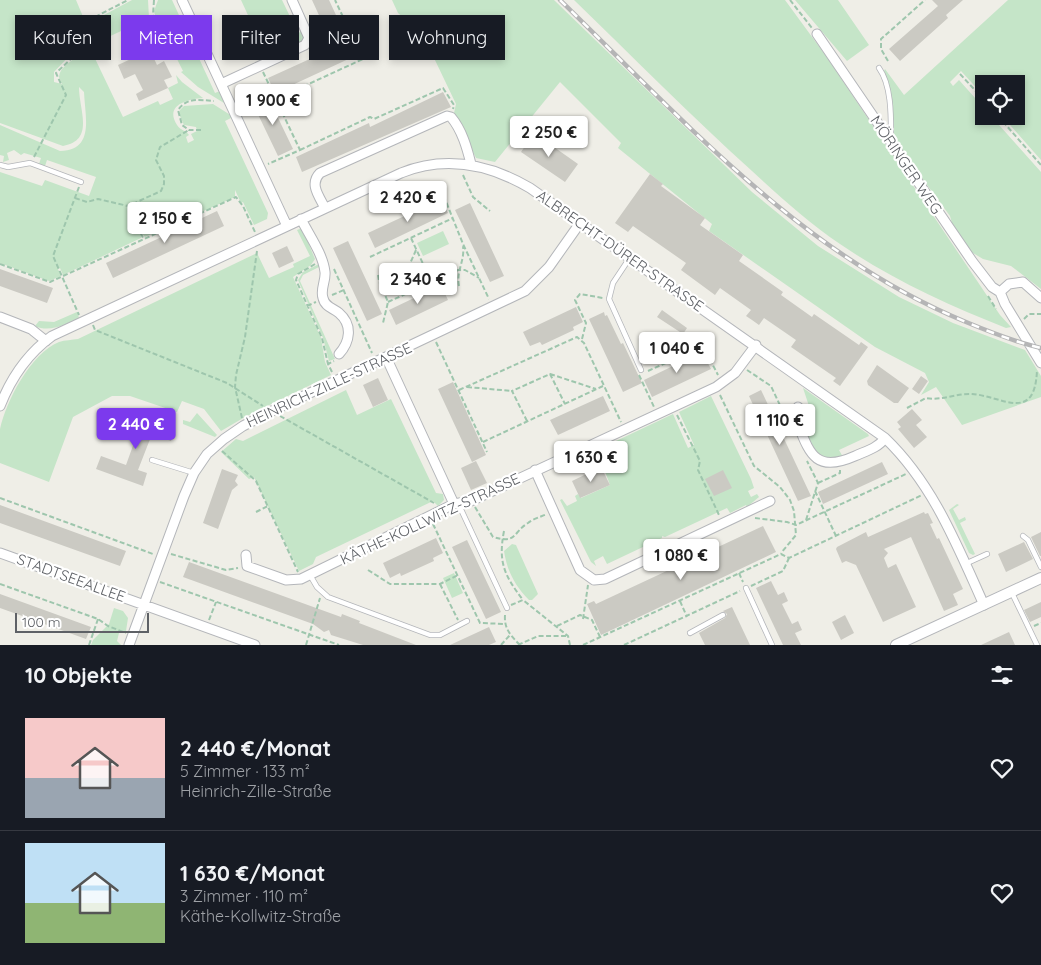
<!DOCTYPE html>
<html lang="de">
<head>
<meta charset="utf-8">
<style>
  body { margin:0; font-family:Quicksand,sans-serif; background:#20242c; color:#f1f3f6; height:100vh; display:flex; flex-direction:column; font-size:19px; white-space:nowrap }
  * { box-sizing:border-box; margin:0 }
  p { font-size:16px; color:#9ea1a6 }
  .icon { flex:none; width:28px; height:28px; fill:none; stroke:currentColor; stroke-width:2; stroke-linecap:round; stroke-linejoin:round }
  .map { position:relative; height:645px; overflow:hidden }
  .drawer { display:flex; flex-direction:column; background:#171b24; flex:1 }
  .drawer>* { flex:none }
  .top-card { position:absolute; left:15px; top:15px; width:500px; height:45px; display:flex; gap:10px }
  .tools { position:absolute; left:975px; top:75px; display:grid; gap:10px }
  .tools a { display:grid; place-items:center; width:50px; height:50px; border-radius:0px; background:#171b24; box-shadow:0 2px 8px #0003; font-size:25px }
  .scale { position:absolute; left:15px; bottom:12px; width:134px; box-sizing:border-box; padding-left:5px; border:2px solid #5e6166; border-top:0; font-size:14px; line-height:18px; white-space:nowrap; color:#5e6166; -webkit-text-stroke:4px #fff; paint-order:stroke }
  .price { position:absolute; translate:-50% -42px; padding:0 11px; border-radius:5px; background:#fff; color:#222; font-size:16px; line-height:32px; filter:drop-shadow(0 1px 2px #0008) }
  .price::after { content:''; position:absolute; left:50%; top:30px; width:15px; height:11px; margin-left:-8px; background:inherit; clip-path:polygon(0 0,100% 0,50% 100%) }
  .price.current { background:#7c3aed; color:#fff }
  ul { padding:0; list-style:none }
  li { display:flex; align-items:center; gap:15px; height:125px; padding:0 25px }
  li+li { border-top:1px solid #363941 }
  li span { display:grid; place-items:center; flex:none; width:140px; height:100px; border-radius:0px; color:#555 }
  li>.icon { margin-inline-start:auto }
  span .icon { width:60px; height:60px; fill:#fffc; stroke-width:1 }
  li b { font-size:21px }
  h2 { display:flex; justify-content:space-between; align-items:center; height:60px; padding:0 25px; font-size:21px }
  .pill { padding:0 18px; border-radius:0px; background:#171b24; box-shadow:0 2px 8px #0003; font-size:18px; line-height:45px }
  .pill.current { background:#7c3aed; color:#fff }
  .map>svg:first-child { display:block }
  .green { fill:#c5e5c8 }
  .building { fill:#cbcac3 }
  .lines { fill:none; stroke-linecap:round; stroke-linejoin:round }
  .service-casing { stroke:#b4b6ba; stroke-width:6 }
  .minor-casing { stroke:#b4b6ba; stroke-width:11 }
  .tertiary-casing { stroke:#b4b6ba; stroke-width:12 }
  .path { stroke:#9ec6ad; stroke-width:2; stroke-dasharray:5 2.5; stroke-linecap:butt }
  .service { stroke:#fff; stroke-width:4.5 }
  .minor { stroke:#fff; stroke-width:9 }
  .tertiary { stroke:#fff; stroke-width:10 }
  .rail-casing { stroke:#b5b5b6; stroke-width:4.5 }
  .rail { stroke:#fff; stroke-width:2.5; stroke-dasharray:8; stroke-linecap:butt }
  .labels { text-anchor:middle; stroke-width:4.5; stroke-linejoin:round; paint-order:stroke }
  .street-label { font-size:15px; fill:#5e6166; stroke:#fff }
</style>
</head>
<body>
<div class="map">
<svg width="1041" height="645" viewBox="0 0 1041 645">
  <rect width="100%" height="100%" fill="#efeee7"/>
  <path class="green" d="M0,0h76l8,19 -9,31 -21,22v10l8,2 -3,-7c1,-11 11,-13 17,-21 7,-10 5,-23 13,-33l43,-23h16l1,18 -60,28 34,71 35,-16 2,4 13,-6 -5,-11 10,-5 -2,-8 6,7 21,16c-15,1 -39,7 -26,27 4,6 9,5 12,10l-3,2 2,6 6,-3 -3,-6 6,-3 -1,-4 -12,-2 -5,-11 1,-4 4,-4 29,-2 19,12 1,1 -8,4 43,92 -1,6 -13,6 -11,-23 -2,1 -6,-13v7l-90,40 -4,-4v5l-78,37 -3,-7 -2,1 3,7 -12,5 -49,-18v-91l42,14 3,-6 44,16 7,-19 -49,-17 -2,6 -6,-2 2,-6 -17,-5 -3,2 -7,-5 -7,3 2,7 -6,2 1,-6 -4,-1v-30l60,26c35,-1 25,-34 24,-59l-5,-5c0,24 16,53 -16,59l-63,-23z
    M158,0h14l43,93 5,-2 4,12 -26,-16 -17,-15 2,-1 -28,-56 -1,-4z
    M241,0h41l16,33 5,-2c2,8 0,11 -6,16l-4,-8 -6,4 3,6 -28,10 -2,-2 6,-3z
    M392,0h162l198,192 66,54 81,51 54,26 72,27 16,26v21l-79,28 -26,-38 -15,8 8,-13 -4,-9 -50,-26 -166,-116 3,-7 -94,-76 3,-5 -61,-61 -65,80 -19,-4 -22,-45 2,-9 -33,-69 -25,-22z
    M574,0h211l41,56 174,259 11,12 -5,1c-58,-23 -115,-49 -166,-84 -31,-21 -60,-47 -88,-73 -61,-55 -119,-114 -178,-171z
    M795,0h43l31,45 -22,16z
    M1008,0h33v160l-39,-44h14v-32h-32v12l-23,-25 -11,11 3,4 6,-6 25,28v8h7l50,56v117l-30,-23 -28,-7 -10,-6 -19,-23 -4,-14 -57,-77 -9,-68 1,-2 19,26z
    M302,228l13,31 -4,6 -18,12 28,61 4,24 6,13 -86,42 -24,14 -17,-22 -22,-8 -5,11 -47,-16h-18l-39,21 -24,65 -49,-19c0,-10 0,-24 0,-34 6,-28 31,-76 59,-87 6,-2 13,-2 19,-3l179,-86 12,25 25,-11 -1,-3 17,-8 -13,-26z
    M443,231l6,13 -26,12 -6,-13z
    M319,264l2,2 -18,9 -3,6 35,78 -6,2 -6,-23 -25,-58 5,-8z
    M77,312l2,6c-13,6 -29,15 -44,8l4,-5 15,1z
    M803,388l65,46 1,2 -30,14 4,7c-26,6 -28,-5 -39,-26l7,-19z
    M346,390l11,25 34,-16 45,94 7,1 1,6 -6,6 -5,-5 -117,56 -3,7 -14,7 -45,-94 -5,2 -28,-27 15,-13 7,2z
    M711,396l40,83 3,9 -6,3 3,6 6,-3 2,3 -12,10 -1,-2 -16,8 -3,-5 -62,29 -3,-1v2l-55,26 -4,-8 -9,5 2,5 -5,-4 -31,-62 2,-1 5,7 10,-5 -2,-5 3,-2 3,4 29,-13 -13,-35 76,-36 15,34 6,-3 -15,-33z
    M197,413l20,22 -2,2 -32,-13v-4l7,2z
    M957,504l2,1 -6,4 6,11 6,-3 1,3 -6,3 15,31 -2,1 -4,-2 -20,-43z
    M512,544l4,1 22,49 -6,6h-3c-14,-14 -22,-29 -25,-49z
    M454,573l9,20 -11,5 -9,-20z
    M114,608l9,3 5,7 -2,13 -7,2 -2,8 4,4h-30l2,-5 16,-16z"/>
  <path class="building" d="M312,0h17l26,56 -80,37 -7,-15 66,-30z
    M932,0h31l-17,15 2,3 -48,43 -11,-12 49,-43z
    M150,50l7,15 7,-4 8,16 -8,3 4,8 -29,13 -3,-7 7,-4 -8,-16 -11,5 -6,-14z
    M443,92l8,15 -149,65 -6,-15 73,-34 1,4z
    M268,97l25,52 -15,7 -25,-52z
    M534,133l44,31 -13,18 -44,-30z
    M650,174l13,10 -2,2 44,32 -5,7 43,30 -4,6 44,31 -2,3 31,22 2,-3 45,31 2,-3 7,5 -28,39 -7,-5 3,-3 -45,-31 5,-7 -32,-22 -5,7 -7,-5 -6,-4 5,-6 -31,-22 -5,7 -34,-25 5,-7 -53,-37 -5,6 -13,-9z
    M441,199l7,14 -73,35 -7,-15z
    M470,203l34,73 -14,6 -35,-72z
    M217,211l7,15 -111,52 -7,-15z
    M348,241l34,73 -15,7 -34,-73z
    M287,246l7,15 -15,7 -7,-15z
    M0,269l53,19 -6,15 -47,-17z
    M441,285l7,15 -52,25 -7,-15z
    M576,307l7,15 -10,5 1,3 -32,15 -2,-3 -10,4 -7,-14z
    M662,310l25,18 -4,6 -26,-17z
    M604,312l1,4 2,-1 14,29 2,-1 19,40 -19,9 -34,-73z
    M702,352l9,17 -59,28 -8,-17z
    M877,365l32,23 -11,15h-4l-26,-18 -1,-4z
    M921,376l7,5 -9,13 -7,-5z
    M378,378l10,22 -15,7 -10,-22z
    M453,382l33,73 -14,7 -34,-73z
    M761,390l50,106 -13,5 -49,-105z
    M603,396l7,15 -52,24 -8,-15z
    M912,409l10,11 -6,5 11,12 -13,11 -16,-19 3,-2 -4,-5z
    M130,412l45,17 -4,12 -19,-7 -14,36 9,3 -4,13 -47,-17 5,-13 25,9 13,-36 -14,-5z
    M476,461l11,22 -16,7 -10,-22z
    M882,462l6,12 -65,30 -5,-12z
    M601,467l9,18 -30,13 -8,-17z
    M222,469l16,6 -3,6 3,4 -6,5 -14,39 -15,-6z
    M723,470l9,18 -18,8 -9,-17z
    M0,505l126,46 -6,15 -120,-43z
    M924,512l1,2 3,-1 5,10 -3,1 7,15 2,-1 24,51 -10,5 5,11 -14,6 -33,-74 -27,12 4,4 -4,5 4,10 8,-4 20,43 -33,15 -27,-57 -10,-4 -4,2 -6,-14 1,-2 29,-15 2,5z
    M763,526l13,26 -175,83 -14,-31 7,-3 2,3z
    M1041,532v24h-1l-9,-19z
    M436,538l7,15 -10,5 1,3 -33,15 -1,-3 -10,5 -7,-15z
    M467,540l34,72 -15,7 -34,-72z
    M1024,542l9,17 -27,13 -8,-18z
    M189,562l152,55 1,-3 18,7 -1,2 57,22h-53l-32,-10 -2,-5 -5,2 -11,-8 -130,-47z
    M771,581l7,14 6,-3 4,9 -6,3 10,20 6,-3 4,9 -7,3 6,12h-18l-27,-57z
    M0,594l91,33 -5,12 -86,-31z
    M1041,602v15l-11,5 -6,-12z
    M732,607l18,38h-45l-6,-12 26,-15 2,-4 -4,-3z
    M845,615l9,18 -13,7 -9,-18z
    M489,627l7,15 -7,3h-39z
    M1009,632l6,13h-34z"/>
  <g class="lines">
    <g class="service-casing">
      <path id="service" d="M879,68c13,18 12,50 12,72
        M0,165l8,2 22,-4 51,19
        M629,259l-16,24 -4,16 32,71
        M152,460l42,13
        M458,503l49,105
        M1023,536l5,4 13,27
        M965,564l22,-10
        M310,575l7,12 11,10 102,38h10l27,-14
        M746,588l26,57
        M1012,593l25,52
        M690,633l33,-18"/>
    </g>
    <g class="minor-casing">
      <path id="minor" d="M182,0l105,226
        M817,34l155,227 20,26 8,5
        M221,84l84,-39 4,-7 -17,-38
        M325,208c-6,-12 -16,-24 -5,-35l127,-57 4,1c11,13 16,31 20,47
        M301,219c8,16 22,35 24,53 1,9 -5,17 -2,26 2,9 10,10 16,15 14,12 11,29 0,41
        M1000,292l5,12 36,59
        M1000,292l9,-8 14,-2 18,16
        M0,317l31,12 15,12
        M386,357l68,147
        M0,406c11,-28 27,-52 52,-70l349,-163c45,-18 88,-9 129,15l355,250c48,46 72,107 99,167
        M798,407l-4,8c15,35 18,60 61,41 11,-5 23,-8 30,-18
        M535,470l45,100 14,10 11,-1 165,-78
        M0,553l255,92
        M246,555l1,11 39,14 15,-1 153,-75 17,-3 245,-114 19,-14 21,-28
        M129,645l55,-149 10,-23 13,-19 17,-15 19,-13 29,-15 253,-120 24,-24 31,-44"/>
    </g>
    <g class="tertiary-casing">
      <path id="tertiary" d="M896,645l145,-67"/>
    </g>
    <path class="path" d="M154,0l-1,15 7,18
      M790,0l22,28
      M888,61l-7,-12v-10l44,-39
      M263,72l37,78 -32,14
      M960,74l24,26
      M276,99l87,-40 -28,-59
      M998,116l43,49
      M201,130h-12l-7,-5 -4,-15c9,-13 21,-10 36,-9
      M300,150l70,-33 4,2 69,-31 11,17 -1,4
      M34,157l32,-62 -10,-22 18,-17 8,-25 7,-11 39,-20
      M463,175l10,22 17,14
      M79,187l-26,69 26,59
      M441,189l22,55 26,55
      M75,198l12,4 11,-3 30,7 33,-15 3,-7v-8l-8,-16 4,-13 29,-17
      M128,206l15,32
      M411,238l20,43
      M416,250l-7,16 17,4
      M370,257l83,-39
      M0,264l50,18 186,-85 7,9 12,26
      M315,264l-17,10 -2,6 26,58 6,26
      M334,269l38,84
      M378,275l1,6 9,21 -5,21
      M459,286c-3,-15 6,-25 4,-40
      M332,295l12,-5
      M988,296l8,13
      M388,302l70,-32h7l14,8
      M307,306l9,-4
      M1024,319l5,-5h12
      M93,325l2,5 132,53 36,23
      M582,339l4,-16 -11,-23 5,-6 23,4
      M436,342l51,110
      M657,343l10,20
      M747,370l24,16 13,28
      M648,371l55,-25 15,29
      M332,372l-4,-8 6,-3
      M550,374l46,15
      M639,375l15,32
      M467,387l45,4
      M459,390l118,-53 7,6 37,79
      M720,395l34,71 26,21 10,13 4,11 2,24 -15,18
      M907,408l19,-10c16,3 31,-5 46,-4 30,2 63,30 65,-24
      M677,415l23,46 -2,9 21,45
      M280,416l154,87
      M242,418l-7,-31 1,-12 9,-38 12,-86
      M527,421l-15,-30 38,-17 15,30
      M483,442l120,-56
      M222,451l34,30 42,91
      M818,483l22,-10v-3
      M815,491l21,45
      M0,498l153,56
      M475,507l18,30c24,7 19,-4 35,-14 5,-4 12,-6 19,-9
      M256,512l12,-6
      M755,518l32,4 9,3 110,-51
      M806,520l12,-37 -11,-22
      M433,524l47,99 25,1
      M504,531c-6,31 0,44 19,69
      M171,554l55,16 12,-2
      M368,570l22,14h50l18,-9
      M739,573l4,9
      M160,582l179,63
      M0,584l98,35 10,7 18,7
      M440,584l18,36
      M751,586l32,-15 6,-13
      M680,601l7,16
      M511,605l12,-5 45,36 2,9
      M505,615c-1,13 5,20 14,29
      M583,619l5,-34
      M209,620l7,-18
      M557,626l23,-11 12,5 8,17
      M1034,626l7,-3
      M89,645l9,-26
      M306,645l14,-47
      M501,645l9,-10
      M518,645l20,-9h28
      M583,645l198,-91 8,4 133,-63
      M624,645l116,-54"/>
    <use href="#service" class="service"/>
    <use href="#minor" class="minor"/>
    <use href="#tertiary" class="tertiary"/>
    <g class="rail-casing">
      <path id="rail" d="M560,0c124,121 243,255 406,322 24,10 49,20 75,26"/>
    </g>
    <use href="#rail" class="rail"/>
  </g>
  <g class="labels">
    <g class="street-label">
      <text transform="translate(906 165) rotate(56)" y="5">MÖRINGER WEG</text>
      <text transform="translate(620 251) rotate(35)" y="5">ALBRECHT-DÜRER-STRASSE</text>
      <text transform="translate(329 385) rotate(-25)" y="5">HEINRICH-ZILLE-STRASSE</text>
      <text transform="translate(430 519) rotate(-25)" y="5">KÄTHE-KOLLWITZ-STRASSE</text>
      <text transform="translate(71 578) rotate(20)" y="5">STADTSEEALLEE</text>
    </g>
  </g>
</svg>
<div class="tools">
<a><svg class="icon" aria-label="locate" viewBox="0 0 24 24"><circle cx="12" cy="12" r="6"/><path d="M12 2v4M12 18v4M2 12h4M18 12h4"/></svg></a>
</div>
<div class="scale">100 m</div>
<b class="price" style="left:273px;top:126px">1 900 €</b>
<b class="price" style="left:549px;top:158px">2 250 €</b>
<b class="price" style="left:408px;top:223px">2 420 €</b>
<b class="price" style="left:165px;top:244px">2 150 €</b>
<b class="price" style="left:418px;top:305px">2 340 €</b>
<b class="price" style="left:677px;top:374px">1 040 €</b>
<b class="price" style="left:780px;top:446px">1 110 €</b>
<b class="price current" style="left:136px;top:450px">2 440 €</b>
<b class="price" style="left:591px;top:483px">1 630 €</b>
<b class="price" style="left:681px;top:581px">1 080 €</b>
<div class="top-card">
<a class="pill">Kaufen</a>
<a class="pill current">Mieten</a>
<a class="pill">Filter</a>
<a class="pill">Neu</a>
<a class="pill">Wohnung</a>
</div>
</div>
<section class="drawer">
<h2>10 Objekte<svg class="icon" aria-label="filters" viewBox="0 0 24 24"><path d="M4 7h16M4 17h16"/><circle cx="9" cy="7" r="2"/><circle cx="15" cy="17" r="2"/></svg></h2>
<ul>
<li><span style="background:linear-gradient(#f6c9c9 60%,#9aa5b1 0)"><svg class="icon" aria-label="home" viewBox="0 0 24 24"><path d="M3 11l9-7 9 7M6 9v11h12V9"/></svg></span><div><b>2 440 €/Monat</b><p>5 Zimmer · 133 m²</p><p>Heinrich-Zille-Straße</p></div><svg class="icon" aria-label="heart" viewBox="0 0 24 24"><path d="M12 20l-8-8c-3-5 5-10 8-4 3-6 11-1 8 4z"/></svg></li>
<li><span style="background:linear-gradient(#bfe0f5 60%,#8fb573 0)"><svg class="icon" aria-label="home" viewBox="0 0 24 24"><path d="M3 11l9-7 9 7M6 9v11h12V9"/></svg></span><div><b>1 630 €/Monat</b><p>3 Zimmer · 110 m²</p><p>Käthe-Kollwitz-Straße</p></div><svg class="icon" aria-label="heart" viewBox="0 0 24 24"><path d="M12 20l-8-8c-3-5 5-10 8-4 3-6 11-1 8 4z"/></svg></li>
</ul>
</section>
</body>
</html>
